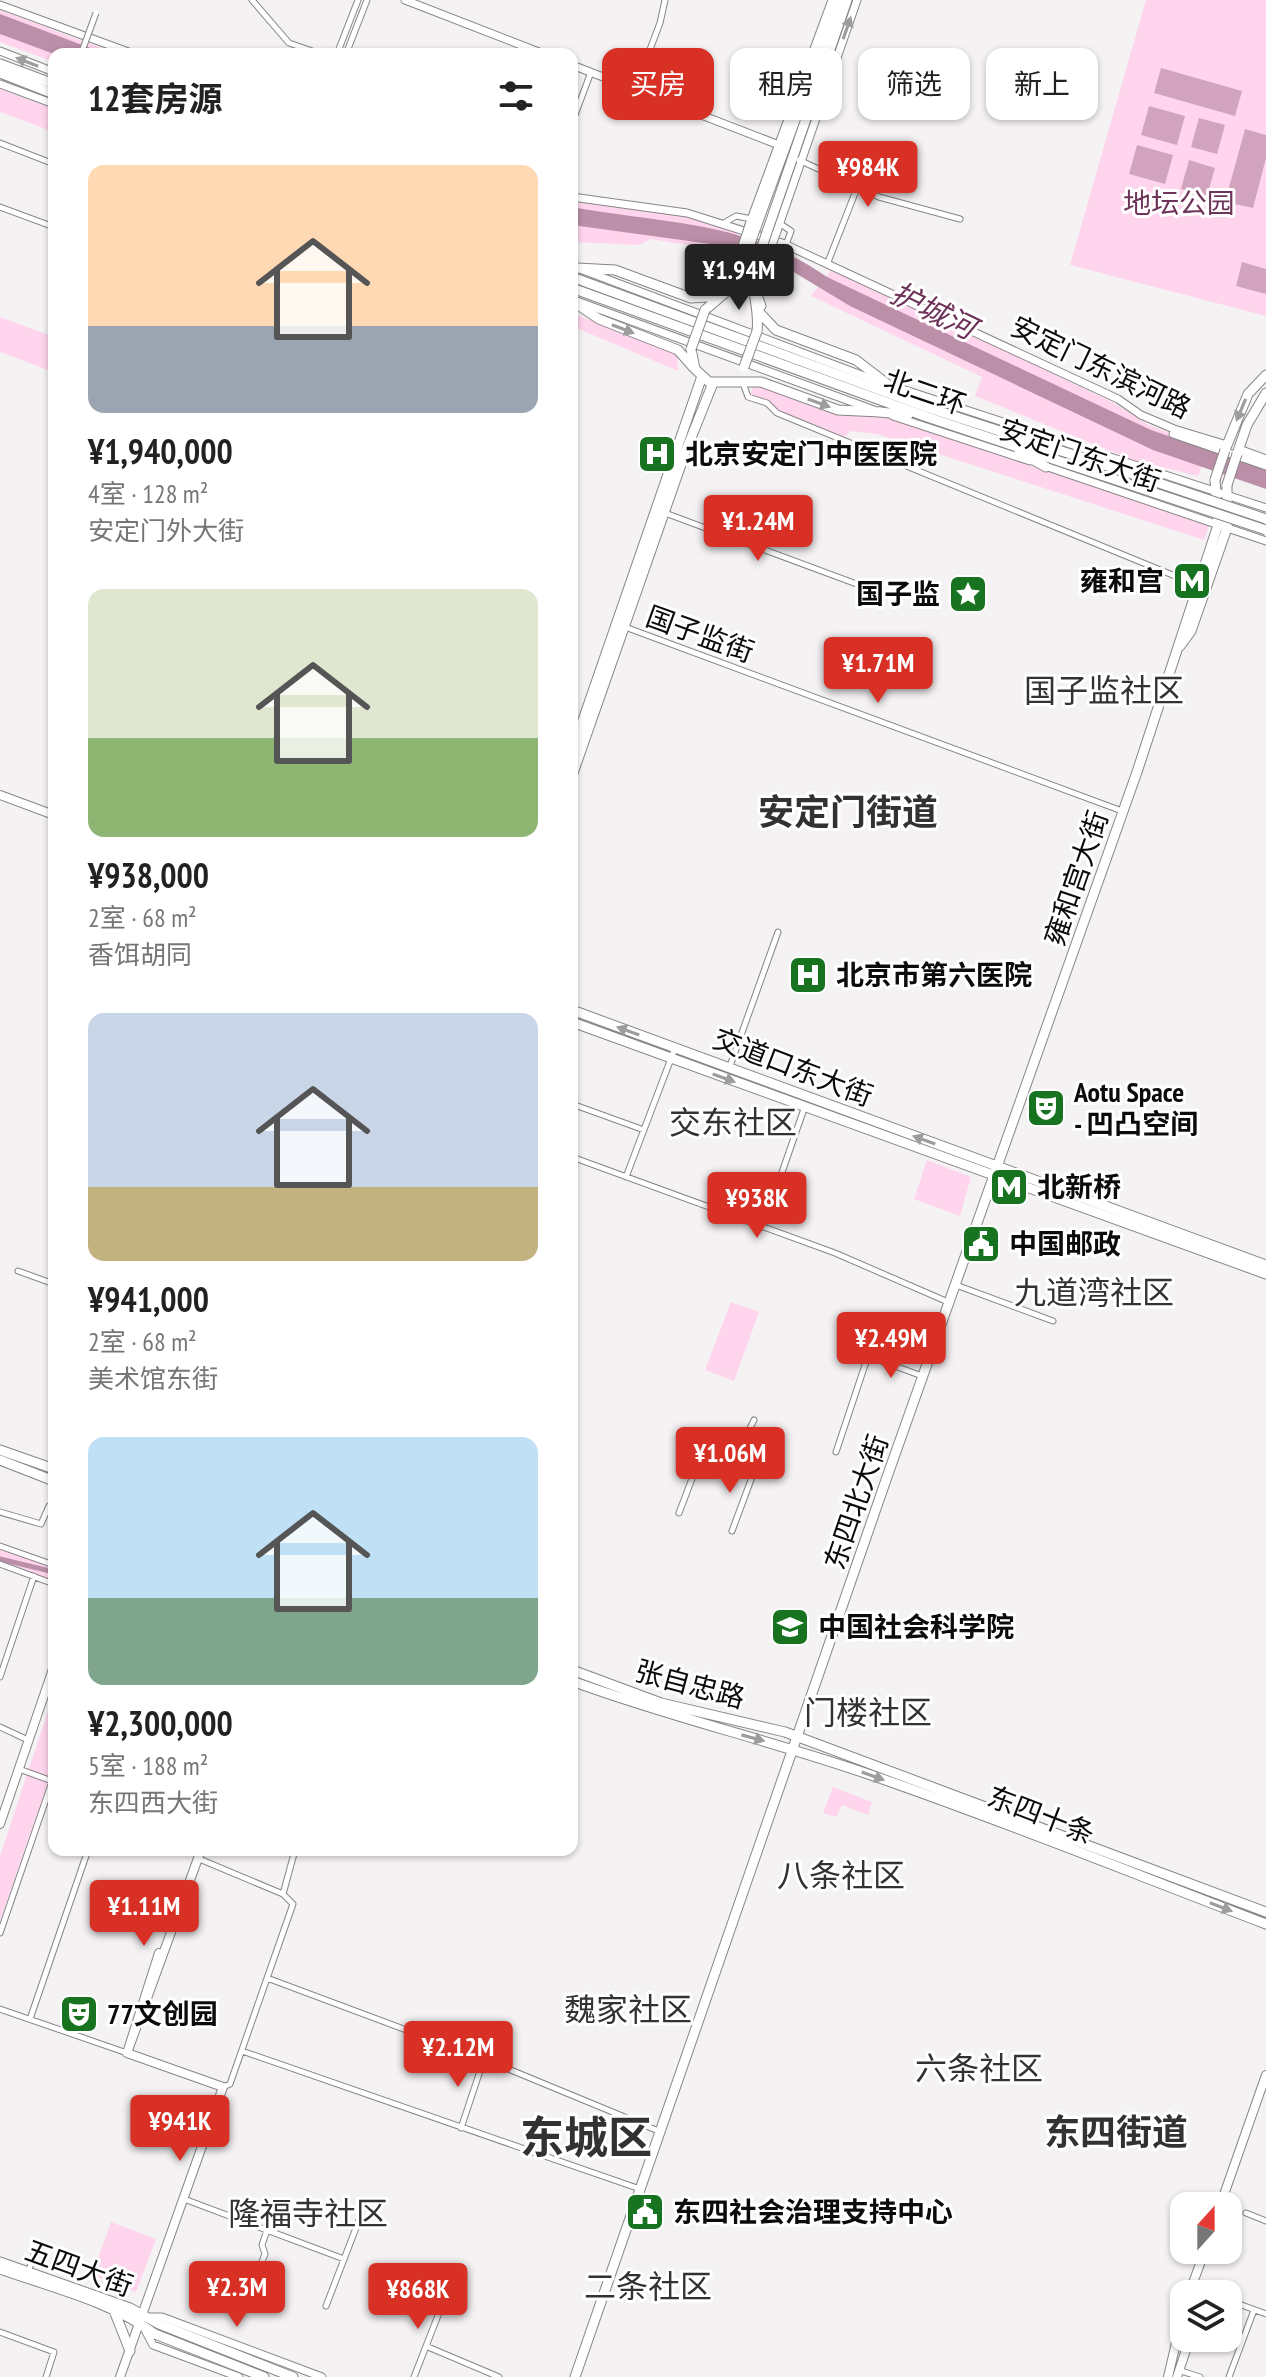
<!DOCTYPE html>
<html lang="zh">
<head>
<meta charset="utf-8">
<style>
  body { margin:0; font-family:"PT Sans Narrow","Noto Sans SC",sans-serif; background:#f2f2f2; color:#222; height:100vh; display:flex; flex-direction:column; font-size:30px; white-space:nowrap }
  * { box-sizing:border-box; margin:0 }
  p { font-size:26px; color:#767676 }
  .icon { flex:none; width:44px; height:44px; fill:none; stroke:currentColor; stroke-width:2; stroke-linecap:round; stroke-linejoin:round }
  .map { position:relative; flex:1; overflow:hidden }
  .side { position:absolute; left:48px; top:48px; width:530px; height:1808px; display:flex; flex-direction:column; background:#fff; border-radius:16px; box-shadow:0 2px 6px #0004 }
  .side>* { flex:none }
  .guide { position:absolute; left:602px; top:48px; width:544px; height:72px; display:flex; gap:16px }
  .needle { width:52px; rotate:21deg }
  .tools { position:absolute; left:1170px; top:2192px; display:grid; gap:16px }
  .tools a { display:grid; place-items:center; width:72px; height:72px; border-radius:16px; background:#fff; box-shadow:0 2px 6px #0004; font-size:40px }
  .price { position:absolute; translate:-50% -68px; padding:0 18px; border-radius:8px; background:#d93025; color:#fff; font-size:26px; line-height:52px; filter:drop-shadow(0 2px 4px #0008) }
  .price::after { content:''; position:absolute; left:50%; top:48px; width:24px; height:18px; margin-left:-12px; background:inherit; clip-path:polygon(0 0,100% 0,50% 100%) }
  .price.active { background:#222; color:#fff }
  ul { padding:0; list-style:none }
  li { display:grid; align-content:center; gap:16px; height:424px; padding:0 40px }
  li span { display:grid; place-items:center; height:248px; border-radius:16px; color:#555 }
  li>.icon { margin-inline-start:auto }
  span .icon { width:144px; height:144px; fill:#fffc; stroke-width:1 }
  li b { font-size:34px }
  h2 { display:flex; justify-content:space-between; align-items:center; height:96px; padding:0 40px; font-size:34px }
  .pill { padding:0 28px; border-radius:16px; background:#fff; box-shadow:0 2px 6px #0004; font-size:28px; line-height:72px }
  .pill.active { background:#d93025; color:#fff }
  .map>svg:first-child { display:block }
  .green { fill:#ffd5ed }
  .forest { fill:#d2a3be }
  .water { fill:#bc8fa9 }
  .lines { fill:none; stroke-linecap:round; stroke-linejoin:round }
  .canal { stroke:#bc8fa9; stroke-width:5 }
  .minor-casing { stroke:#888587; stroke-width:7 }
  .tertiary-casing { stroke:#888587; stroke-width:9 }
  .secondary-casing { stroke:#888587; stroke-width:10 }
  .primary-casing { stroke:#888587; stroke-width:11 }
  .trunk-casing { stroke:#888587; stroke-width:11 }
  .minor { stroke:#fff; stroke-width:5 }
  .tertiary { stroke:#fff; stroke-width:7 }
  .secondary { stroke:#fff; stroke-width:8 }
  .primary { stroke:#fff; stroke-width:9 }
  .trunk { stroke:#fff; stroke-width:9 }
  .minor-bridge-casing { stroke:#888587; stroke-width:7; stroke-linecap:butt }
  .tertiary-bridge-casing { stroke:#888587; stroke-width:9; stroke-linecap:butt }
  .primary-bridge-casing { stroke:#888587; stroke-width:11; stroke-linecap:butt }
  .trunk-bridge-casing { stroke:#888587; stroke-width:11; stroke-linecap:butt }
  .minor-bridge { stroke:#fff; stroke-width:5 }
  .tertiary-bridge { stroke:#fff; stroke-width:7 }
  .primary-bridge { stroke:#fff; stroke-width:9 }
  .trunk-bridge { stroke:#fff; stroke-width:9 }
  .oneway { fill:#9e9d9d }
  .labels { text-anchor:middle; stroke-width:6; stroke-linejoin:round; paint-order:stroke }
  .park-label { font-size:28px; fill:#6e3459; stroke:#fff }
  .street-label { font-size:28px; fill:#0c0b0b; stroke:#fff }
  .poi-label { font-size:28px; font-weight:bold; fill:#0c0b0b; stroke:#fff; text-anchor:start }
  .water-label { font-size:30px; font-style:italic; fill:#6d3358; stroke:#fff }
  .quarter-label { font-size:32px; fill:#343133; stroke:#fff }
  .district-label { font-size:36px; font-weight:bold; fill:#343133; stroke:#fff }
  .town-label { font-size:44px; font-weight:bold; fill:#343133; stroke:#fff }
</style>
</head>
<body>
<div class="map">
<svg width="1266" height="2377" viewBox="0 0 1266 2377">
  <rect width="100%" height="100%" fill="#f5f2f4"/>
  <path class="green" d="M1146,0h120v316l-196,-51z
    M0,10l117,44h-63v8l-54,-20z
    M0,89l54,20v23l-54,-20z
    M572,201l116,15 50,15 -8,21 -79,-13 -12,6 -67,-3z
    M832,269l278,132 37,23 62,25 -11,27 -63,-15 -160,-65 7,-19 -171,-81z
    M572,313l105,41 1,17 -106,-45z
    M0,317l54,20v16l-6,17 -48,-18z
    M760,385l76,27 43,2 330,112 -5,14 -327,-106 -26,-3 -8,7 -66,-25 -9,-13 -18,-6 4,-8z
    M927,1160l44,17 -11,39 -46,-17z
    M731,1302l28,10 -25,69 -29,-11z
    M0,1549l54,19v14l-54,-20z
    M54,1693v71l-54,157v-65z
    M833,1787l39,15 -4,13 -26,-10 -6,12 -13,-4z
    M111,2222l45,17 -20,53 -44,-17z"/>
  <path class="forest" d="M1161,68l81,23 -7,25 -81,-23z
    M1149,106l36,10 -8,29 -36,-10z
    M1199,118l26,7 -8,29 -26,-7z
    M1245,129l21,6v23l-13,50 -28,-6z
    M1137,145l36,10 -8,29 -36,-10z
    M1189,160l26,8 -8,28 -26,-7z
    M1242,262l24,7v25l-30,-8z"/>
  <path class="water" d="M0,14l106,40h-52l-54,-20z
    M572,207c92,17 174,13 255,70l324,153 115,40v19l-113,-39 -303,-144 -63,-38 -69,-23 -146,-20z"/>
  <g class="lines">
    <path class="canal" d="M0,1559l54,13"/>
    <g class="minor-casing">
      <path id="minor" d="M252,0l37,43 32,11
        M337,54l21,-54
        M346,54l21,-54
        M635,89l25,-66 5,-23
        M572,123l19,-51
        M0,143l54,21
        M799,160l80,37 81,22
        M0,207l54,20
        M724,223l12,-7 16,3
        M779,223l12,8 -5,14
        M828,262l29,-74
        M743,383l5,14 19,6 10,10 420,172
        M665,513l197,73
        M625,627l497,184
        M730,1066l48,-134
        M572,1104l72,26
        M572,1157l263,96 113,49
        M626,1177l49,-129
        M763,1227l42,-121
        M18,1271l36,13
        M956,1285l97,36
        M836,1452l32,-96 54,20
        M734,1462l20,-42
        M0,1512l41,12 8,-18 5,2
        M679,1513l22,-58
        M732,1531l23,-62
        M0,1546l54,19
        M0,1564l54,20
        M0,1677l34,-101
        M0,1727l28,13
        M19,1769l33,12
        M197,1858l86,36 10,10 -63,180 -7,3
        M283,1894l12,-44
        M0,1933l54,-157
        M267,1978l217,81 177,73
        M0,2009l127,44
        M30,2019l58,-169
        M242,2051l398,138
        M461,2128l23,-69
        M184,2199l160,60
        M1246,2213l20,8
        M28,2272l9,-25
        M255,2279l10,-25 -3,-9 5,-15
        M1192,2287l18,7
        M1228,2300l38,14
        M326,2306l35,-91
        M0,2332l54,20 -8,25
        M428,2347l71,30
        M1178,2370l22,7
        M414,2377l32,-82
        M1229,2377l25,-67"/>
    </g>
    <g class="tertiary-casing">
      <path id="tertiary" d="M405,0l139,54
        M0,5l134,49
        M0,51l54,21
        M572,65l207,80
        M0,84l54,20
        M572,197l115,16 95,30 336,156 23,16 33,14 53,16
        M749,225l83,-225
        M776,234l81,-234
        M572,266l308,116
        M721,296l-2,-8 12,-10 6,-17
        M574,300l300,110
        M758,311l4,-5 -5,-14 6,-21
        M899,388l367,120
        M893,416l137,45
        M1173,434l93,32
        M1239,449l27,10
        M1042,465l224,76
        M151,2317h11l160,60
        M144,2328l9,17 86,32"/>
    </g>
    <g class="secondary-casing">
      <path id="secondary" d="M0,795l54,20
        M0,1824l54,-158
        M128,2050l31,-97
        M127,2053l74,-203
        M1220,2206l46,-131
        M1189,2294l16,-44
        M1208,2294v-1
        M120,2377l103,-290 -96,-34
        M1168,2377l16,-68
        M1177,2377l13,-39"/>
    </g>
    <g class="primary-casing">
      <path id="primary" d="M756,227l83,-227
        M767,232l80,-232
        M577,268l38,2 76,28 30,-2
        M755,268c-5,23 5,41 2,63
        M572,301l27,18 79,31 15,17
        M705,310l28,-24 10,-23
        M758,311l18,19 80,30 34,26
        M691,349l4,20 14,13h52l77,28 42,2
        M1225,450l23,-56 18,-19
        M1237,454l10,-29 19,-32
        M1180,646l11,-15 36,-103v-43
        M572,752l129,-373
        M572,776l113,-323 28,-70
        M572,1010l694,255
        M572,1022l694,252
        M0,1450l54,19
        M0,1460l54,21
        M572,1670l89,33 124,29 481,180
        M572,1681c97,36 198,59 296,93 134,46 266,100 398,150
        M0,2262l130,46 29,16 134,53
        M0,2269c50,18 113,33 155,65l109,43
        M115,2313l15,38
        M575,2377l312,-900 250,-705 81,-247 -3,-45"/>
    </g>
    <g class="trunk-casing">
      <path id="trunk" d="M0,64l54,20
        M0,73l54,21
        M572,277l357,131 200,65
        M572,288l355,129 198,66
        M890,386l15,8
        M880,412l28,3
        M1019,452l27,15"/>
    </g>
    <use href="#minor" class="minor"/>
    <use href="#tertiary" class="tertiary"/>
    <use href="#secondary" class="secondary"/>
    <use href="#primary" class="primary"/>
    <use href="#trunk" class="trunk"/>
    <g class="minor-bridge-casing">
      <path id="minor-bridge" d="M81,54l15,-41"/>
    </g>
    <g class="tertiary-bridge-casing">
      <path id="tertiary-bridge" d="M737,261l12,-36
        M763,271l13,-37"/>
    </g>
    <g class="primary-bridge-casing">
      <path id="primary-bridge" d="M743,263l13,-36
        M755,268l12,-36
        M691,349l14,-39
        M744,367l13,-36
        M1215,480l10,-30
        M1227,485l10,-31"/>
    </g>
    <g class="trunk-bridge-casing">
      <path id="trunk-bridge" d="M1129,473l137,46
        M1125,483l141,47"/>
    </g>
    <use href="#minor-bridge" class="minor-bridge"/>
    <use href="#tertiary-bridge" class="tertiary-bridge"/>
    <use href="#primary-bridge" class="primary-bridge"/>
    <use href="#trunk-bridge" class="trunk-bridge"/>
  </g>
  <defs><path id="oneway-solid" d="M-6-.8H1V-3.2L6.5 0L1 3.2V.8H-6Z" transform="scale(2)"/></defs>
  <g class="oneway">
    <use href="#oneway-solid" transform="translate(847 28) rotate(-71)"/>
    <use href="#oneway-solid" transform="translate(27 62) rotate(-159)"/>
    <use href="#oneway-solid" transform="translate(623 329) rotate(21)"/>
    <use href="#oneway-solid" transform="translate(819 403) rotate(20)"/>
    <use href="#oneway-solid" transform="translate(1241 410) rotate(113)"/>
    <use href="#oneway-solid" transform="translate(628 1031) rotate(-160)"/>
    <use href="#oneway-solid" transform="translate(724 1078) rotate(20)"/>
    <use href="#oneway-solid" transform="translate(924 1140) rotate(-160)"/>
    <use href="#oneway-solid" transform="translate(753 1738) rotate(15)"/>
    <use href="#oneway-solid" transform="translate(873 1776) rotate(20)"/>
    <use href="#oneway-solid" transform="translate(1221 1907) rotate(21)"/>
  </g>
  <defs>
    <g id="hospital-square" transform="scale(2)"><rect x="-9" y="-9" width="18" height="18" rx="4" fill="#177320" stroke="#fff"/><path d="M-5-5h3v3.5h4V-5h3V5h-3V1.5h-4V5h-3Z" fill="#fff"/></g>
    <g id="metro-square" transform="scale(2)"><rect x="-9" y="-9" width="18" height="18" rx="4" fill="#177320" stroke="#fff"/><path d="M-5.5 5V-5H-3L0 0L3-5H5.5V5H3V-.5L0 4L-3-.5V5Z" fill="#fff"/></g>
    <g id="sight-square" transform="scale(2)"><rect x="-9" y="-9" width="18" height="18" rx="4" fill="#177320" stroke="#fff"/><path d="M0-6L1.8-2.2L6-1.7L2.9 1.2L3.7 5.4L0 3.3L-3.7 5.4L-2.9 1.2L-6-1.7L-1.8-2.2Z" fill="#fff"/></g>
    <g id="theatre-square" transform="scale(2)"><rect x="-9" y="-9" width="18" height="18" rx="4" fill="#177320" stroke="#fff"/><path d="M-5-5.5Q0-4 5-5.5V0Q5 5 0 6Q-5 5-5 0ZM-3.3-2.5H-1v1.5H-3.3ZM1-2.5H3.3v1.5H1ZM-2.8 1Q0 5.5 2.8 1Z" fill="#fff"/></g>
    <g id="civic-square" transform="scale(2)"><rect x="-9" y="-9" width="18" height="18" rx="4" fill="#177320" stroke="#fff"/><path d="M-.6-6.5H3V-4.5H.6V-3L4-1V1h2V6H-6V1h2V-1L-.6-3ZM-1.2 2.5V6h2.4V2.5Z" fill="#fff"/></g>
    <g id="university-square" transform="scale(2)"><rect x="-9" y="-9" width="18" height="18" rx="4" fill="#177320" stroke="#fff"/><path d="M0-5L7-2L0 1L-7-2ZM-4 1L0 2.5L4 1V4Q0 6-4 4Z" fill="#fff"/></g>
  </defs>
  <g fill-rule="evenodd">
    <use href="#hospital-square" x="657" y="454"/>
    <use href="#metro-square" x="1192" y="581"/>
    <use href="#sight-square" x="968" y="594"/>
    <use href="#hospital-square" x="808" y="975"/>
    <use href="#theatre-square" x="1046" y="1108"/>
    <use href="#metro-square" x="1009" y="1187"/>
    <use href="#civic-square" x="981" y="1244"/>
    <use href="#university-square" x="790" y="1627"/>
    <use href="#theatre-square" x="79" y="2014"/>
    <use href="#civic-square" x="645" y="2212"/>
  </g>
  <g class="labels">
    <g class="park-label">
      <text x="1179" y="213">地坛公园</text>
    </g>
    <g class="street-label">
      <text transform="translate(1101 367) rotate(26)" y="10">安定门东滨河路</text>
      <text transform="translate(925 392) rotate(19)" y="10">北二环</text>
      <text transform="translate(1080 455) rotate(19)" y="10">安定门东大街</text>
      <text transform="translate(700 634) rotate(20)" y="10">国子监街</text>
      <text transform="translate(1076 878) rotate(-71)" y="10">雍和宫大街</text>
      <text transform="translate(793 1067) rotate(21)" y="10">交道口东大街</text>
      <text transform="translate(856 1502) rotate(-71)" y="10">东四北大街</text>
      <text transform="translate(690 1684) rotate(15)" y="10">张自忠路</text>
      <text transform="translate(1041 1815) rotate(21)" y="10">东四十条</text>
      <text transform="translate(79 2268) rotate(20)" y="10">五四大街</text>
    </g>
    <g class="poi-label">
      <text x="685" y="464">北京安定门中医医院</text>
      <text x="1164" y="591" text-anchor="end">雍和宫</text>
      <text x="940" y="604" text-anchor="end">国子监</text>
      <text x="836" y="985">北京市第六医院</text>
      <text x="1074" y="1102">Aotu Space<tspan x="1074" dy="32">- 凹凸空间</tspan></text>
      <text x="1037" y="1197">北新桥</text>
      <text x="1009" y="1254">中国邮政</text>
      <text x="818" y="1637">中国社会科学院</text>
      <text x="107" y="2024">77文创园</text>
      <text x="673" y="2222">东四社会治理支持中心</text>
    </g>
    <g class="water-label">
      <text transform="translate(933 311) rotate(26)" y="10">护城河</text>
    </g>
    <g class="quarter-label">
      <text x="1104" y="702">国子监社区</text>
      <text x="733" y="1134">交东社区</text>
      <text x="1094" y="1304">九道湾社区</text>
      <text x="868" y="1724">门楼社区</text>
      <text x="841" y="1887">八条社区</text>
      <text x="628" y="2021">魏家社区</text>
      <text x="979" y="2080">六条社区</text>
      <text x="308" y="2225">隆福寺社区</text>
      <text x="648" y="2298">二条社区</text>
    </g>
    <g class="district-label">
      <text x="848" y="825">安定门街道</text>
      <text x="1116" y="2145">东四街道</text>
    </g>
    <g class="town-label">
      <text x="586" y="2153">东城区</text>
    </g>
  </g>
</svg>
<div class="tools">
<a><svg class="needle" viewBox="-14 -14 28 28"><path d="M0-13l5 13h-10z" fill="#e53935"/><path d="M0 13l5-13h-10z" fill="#767676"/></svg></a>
<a><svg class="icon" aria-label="layers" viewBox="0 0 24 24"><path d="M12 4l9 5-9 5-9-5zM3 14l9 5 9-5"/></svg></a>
</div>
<b class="price" style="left:868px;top:209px">¥984K</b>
<b class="price active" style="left:739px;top:312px">¥1.94M</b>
<b class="price" style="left:758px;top:563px">¥1.24M</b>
<b class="price" style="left:878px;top:705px">¥1.71M</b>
<b class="price" style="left:757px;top:1240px">¥938K</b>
<b class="price" style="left:891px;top:1380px">¥2.49M</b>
<b class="price" style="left:730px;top:1495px">¥1.06M</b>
<b class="price" style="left:144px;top:1948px">¥1.11M</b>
<b class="price" style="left:458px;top:2089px">¥2.12M</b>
<b class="price" style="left:180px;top:2163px">¥941K</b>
<b class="price" style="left:237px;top:2329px">¥2.3M</b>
<b class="price" style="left:418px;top:2331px">¥868K</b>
<div class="guide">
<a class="pill active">买房</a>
<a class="pill">租房</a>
<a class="pill">筛选</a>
<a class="pill">新上</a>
</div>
<section class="side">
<h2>12套房源<svg class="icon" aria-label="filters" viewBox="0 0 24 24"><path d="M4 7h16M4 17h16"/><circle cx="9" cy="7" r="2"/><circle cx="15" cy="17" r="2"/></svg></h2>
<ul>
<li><span style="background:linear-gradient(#ffd9b3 65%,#9aa5b1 0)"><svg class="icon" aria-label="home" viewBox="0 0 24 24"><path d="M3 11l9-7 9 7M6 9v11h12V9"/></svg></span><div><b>¥1,940,000</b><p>4室 · 128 m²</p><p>安定门外大街</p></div></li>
<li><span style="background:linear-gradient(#dfe7d0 60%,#8fb573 0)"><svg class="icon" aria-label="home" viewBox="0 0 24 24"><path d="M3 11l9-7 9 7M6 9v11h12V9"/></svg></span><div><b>¥938,000</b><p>2室 · 68 m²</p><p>香饵胡同</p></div></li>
<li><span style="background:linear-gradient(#c9d6e8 70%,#c2b280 0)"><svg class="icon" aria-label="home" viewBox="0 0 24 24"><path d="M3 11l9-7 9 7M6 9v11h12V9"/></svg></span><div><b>¥941,000</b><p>2室 · 68 m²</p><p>美术馆东街</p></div></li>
<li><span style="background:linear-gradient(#bfe0f5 65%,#7fa58c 0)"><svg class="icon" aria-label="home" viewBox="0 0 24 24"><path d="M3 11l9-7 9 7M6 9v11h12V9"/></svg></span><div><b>¥2,300,000</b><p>5室 · 188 m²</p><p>东四西大街</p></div></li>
</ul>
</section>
</div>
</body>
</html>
